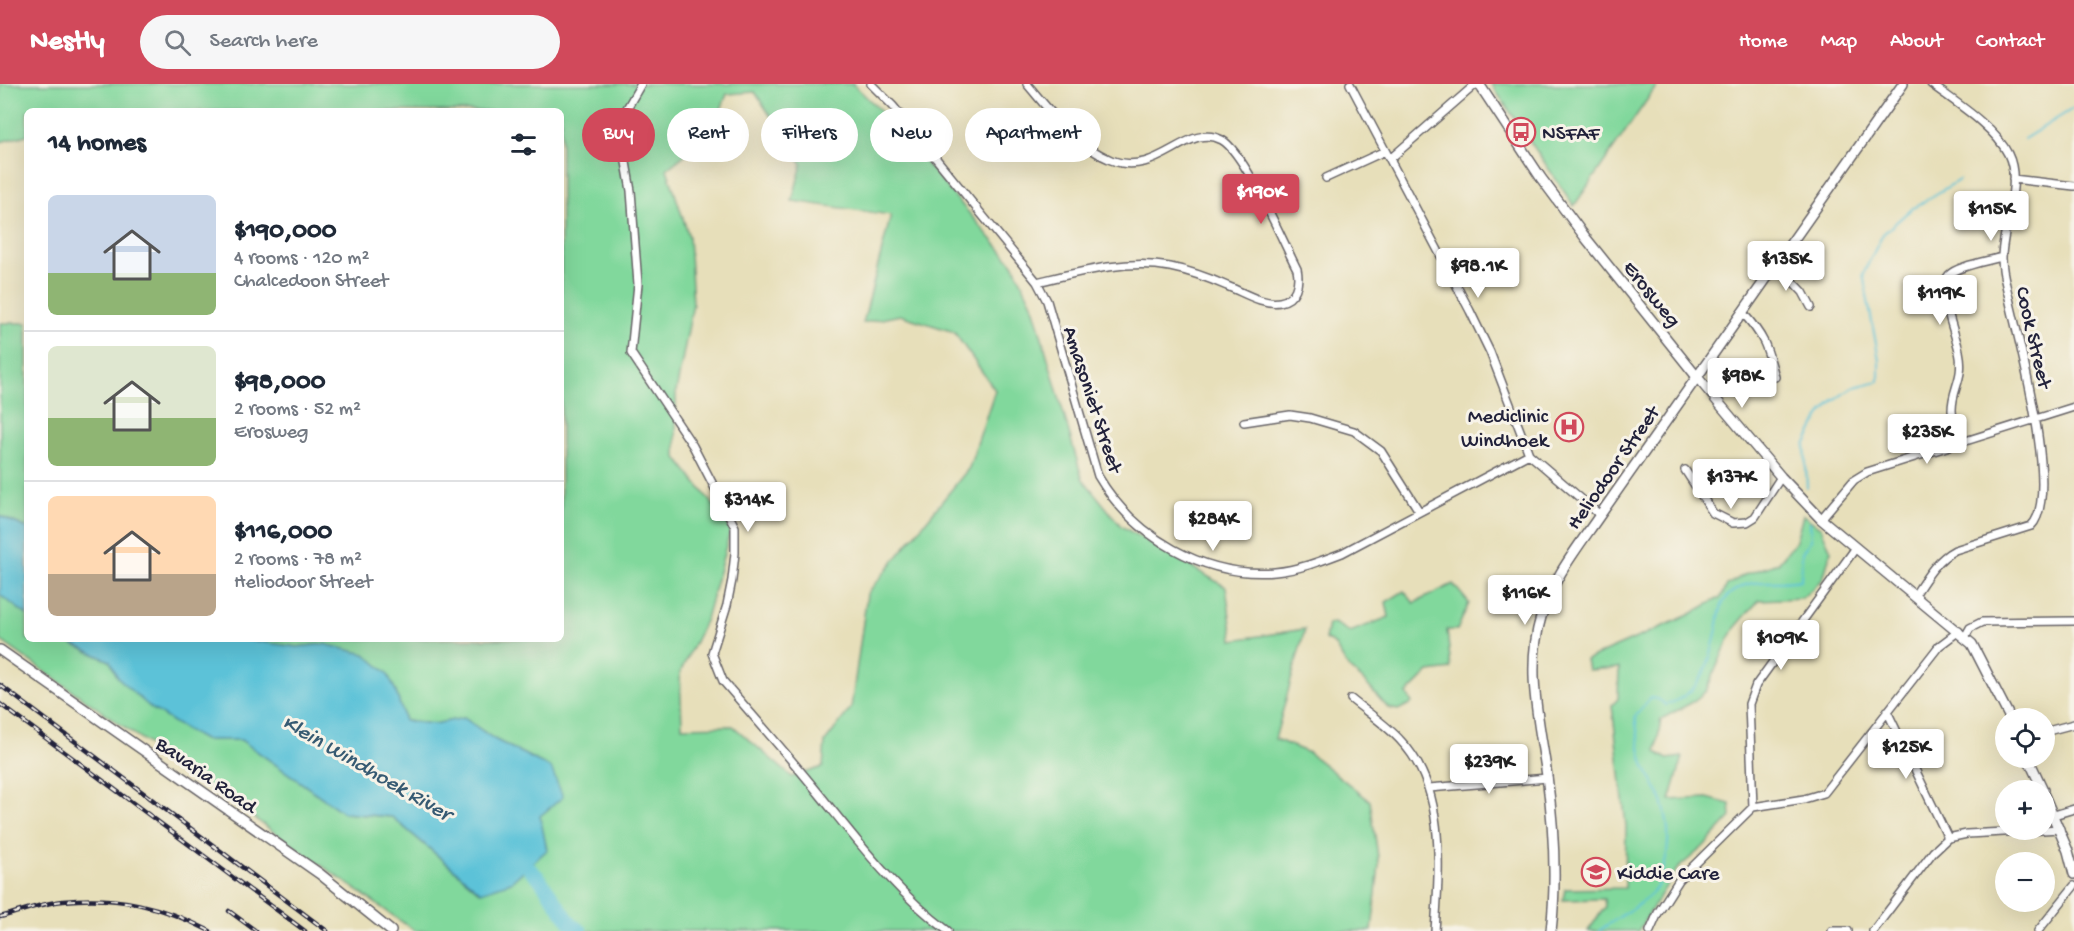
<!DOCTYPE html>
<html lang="en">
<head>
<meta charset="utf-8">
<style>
  body { margin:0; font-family:"Gochi Hand",sans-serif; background:#f6f6f7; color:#1f2937; height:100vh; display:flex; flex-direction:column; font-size:22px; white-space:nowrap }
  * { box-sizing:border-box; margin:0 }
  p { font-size:20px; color:#747a83 }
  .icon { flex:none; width:33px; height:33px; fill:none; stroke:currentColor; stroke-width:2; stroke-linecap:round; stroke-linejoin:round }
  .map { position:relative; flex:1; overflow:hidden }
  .side { position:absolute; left:24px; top:24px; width:540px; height:534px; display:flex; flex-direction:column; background:#fff; border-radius:9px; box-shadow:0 6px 24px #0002 }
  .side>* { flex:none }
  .banner { position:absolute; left:582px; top:24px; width:570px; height:54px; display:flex; gap:12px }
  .tools { position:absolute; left:1995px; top:624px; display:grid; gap:12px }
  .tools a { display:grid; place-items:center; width:60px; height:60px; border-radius:50%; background:#fff; box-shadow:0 6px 24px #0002; font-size:30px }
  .price { position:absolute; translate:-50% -51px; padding:0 14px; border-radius:6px; background:#fff; color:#222; font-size:20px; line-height:39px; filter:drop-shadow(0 2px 3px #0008) }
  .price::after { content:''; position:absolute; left:50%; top:36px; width:18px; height:14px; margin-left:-9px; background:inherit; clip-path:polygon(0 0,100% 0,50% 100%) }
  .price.current { background:#d1495b; color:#fff }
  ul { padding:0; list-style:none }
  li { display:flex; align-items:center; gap:18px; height:150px; padding:0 24px }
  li+li { border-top:2px solid #e0e1e3 }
  li span { display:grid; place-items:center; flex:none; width:168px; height:120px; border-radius:9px; color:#555 }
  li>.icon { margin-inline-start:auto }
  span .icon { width:72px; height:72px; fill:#fffc; stroke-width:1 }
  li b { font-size:26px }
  h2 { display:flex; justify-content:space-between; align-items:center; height:72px; padding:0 24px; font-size:26px }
  .pill { padding:0 21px; border-radius:27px; background:#fff; box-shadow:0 6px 24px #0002; font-size:21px; line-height:54px }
  .pill.current { background:#d1495b; color:#fff }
  header { display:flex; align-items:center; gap:36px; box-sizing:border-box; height:84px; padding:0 30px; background:#d1495b; color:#fff }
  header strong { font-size:28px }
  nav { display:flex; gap:33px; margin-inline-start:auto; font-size:21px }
  .search { width:420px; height:54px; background:#f6f6f7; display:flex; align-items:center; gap:15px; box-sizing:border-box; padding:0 21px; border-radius:33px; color:#747a83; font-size:22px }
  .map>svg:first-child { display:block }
  .green { fill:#81d89c; stroke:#527d6c; stroke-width:1.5; fill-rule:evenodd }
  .water { fill:#5bc2d8; stroke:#3e728a; stroke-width:1.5 }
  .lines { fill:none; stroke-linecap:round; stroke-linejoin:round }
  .stream { stroke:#5bc2d8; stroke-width:2 }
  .river { stroke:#5bc2d8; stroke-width:14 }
  .minor-casing { stroke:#676467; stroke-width:10 }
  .tertiary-casing { stroke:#676467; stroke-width:12 }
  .minor { stroke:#fff; stroke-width:7 }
  .tertiary { stroke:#fff; stroke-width:9 }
  .rail-casing { stroke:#22223b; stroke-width:4.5 }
  .rail { stroke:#f7f3e8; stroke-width:2; stroke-dasharray:7; stroke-linecap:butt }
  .labels { text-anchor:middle; stroke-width:6; stroke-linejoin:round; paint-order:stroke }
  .poi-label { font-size:21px; fill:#22223b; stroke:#f7f3e8; text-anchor:start }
  .street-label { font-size:21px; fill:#22223b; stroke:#f7f3e8 }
  .water-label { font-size:22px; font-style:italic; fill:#365a72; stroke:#f7f3e8 }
</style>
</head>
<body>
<header>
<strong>Nestly</strong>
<div class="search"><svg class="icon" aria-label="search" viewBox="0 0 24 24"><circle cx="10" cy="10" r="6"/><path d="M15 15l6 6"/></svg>Search here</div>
<nav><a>Home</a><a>Map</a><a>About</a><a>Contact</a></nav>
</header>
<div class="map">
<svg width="2074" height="847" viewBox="0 0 2074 847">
  <rect width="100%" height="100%" fill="#f7f3e8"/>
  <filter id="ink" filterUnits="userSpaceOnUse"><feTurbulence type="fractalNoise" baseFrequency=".0167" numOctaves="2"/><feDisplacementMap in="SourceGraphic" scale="12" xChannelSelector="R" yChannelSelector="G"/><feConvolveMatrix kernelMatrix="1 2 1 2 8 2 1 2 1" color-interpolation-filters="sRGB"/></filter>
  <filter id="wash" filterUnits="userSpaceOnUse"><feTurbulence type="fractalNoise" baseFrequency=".008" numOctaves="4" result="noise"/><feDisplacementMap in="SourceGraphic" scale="24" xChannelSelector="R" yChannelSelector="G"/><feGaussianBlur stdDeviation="1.35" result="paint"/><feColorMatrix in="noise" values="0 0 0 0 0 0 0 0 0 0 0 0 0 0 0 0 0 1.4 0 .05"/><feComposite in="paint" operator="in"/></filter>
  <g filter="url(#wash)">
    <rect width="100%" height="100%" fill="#e7dfba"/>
    <path class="green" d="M0,0h853l28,27 132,153 20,42 49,172 39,48 105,61 7,53 72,-11 -30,110 34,14 61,48 9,63 -7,67h-957l-415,-291v-45l27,20v24h34l49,22 7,15 34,32 53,32h37l103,73 48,4 88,75 60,-76 11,-48 -57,-29 -30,-21 -30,6 -29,-3 -10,-32 -71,-45 -27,3 -57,-8h321v-528h-534v24l-27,7zM755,8l47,72 -10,37 99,14 -28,108 37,-8 54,17 41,58 -26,78 -102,126 -16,114 -26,34 -2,25 -31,10 -59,-51 -51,1 -2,-54 26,-54 25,-91 -55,-71v-65l17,-88 -4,-67 -22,-68 45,-36 15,-39z
      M1491,0h167l-84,122z
      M0,239h27v205l-27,-12z
      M1803,431l18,13 10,23 -8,28 -21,19 -43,2 -24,28 -8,15 -21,48 -15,12 -30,16 -5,33 11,7 16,-2 -13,43 37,-2 23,6 1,13 -28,30 -26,22 -39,62h-50l17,-24 -1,-8 -41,1 2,-11 60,-1 1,-62 -14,-121 6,-6 1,-31 -31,2 -2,-10 103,-45 32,-18 6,-12 17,-10 34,-12 18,-22z
      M1453,500l16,19 -12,27h-10l4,39 -22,3 -22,22 5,9 -14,7 -10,-2 -25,-28 -15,-13 -14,-23 -9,-5 3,-15 6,-1 16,9 39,-15 -3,-15 18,-11 10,12z"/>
    <path class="water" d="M0,432l27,12v87l-27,-20z
      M61,555h179l57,8 27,-3 41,10 22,19 8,16 10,32 29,3 30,-6 30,21 57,29 12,29 -23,19 7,34 -36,32 -30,10 -89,-75 -48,-4 -103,-73h-37l-28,-16 -25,-16 -25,-22 -9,-10 -7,-15z"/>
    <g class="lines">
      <path class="stream" d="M2024,55l50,-31
        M1807,404l-2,-43 15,-29 14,-16 20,-13 25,-6v-21l-16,-86 20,-40 27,-24 49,-30
        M1599,847c18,-14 39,-23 55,-40 6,-7 8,-17 10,-25 7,-24 5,-50 -5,-72 -5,-12 -12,-21 -16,-33 -4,-15 -6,-30 -8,-45l16,-18 7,1 8,6c39,-13 44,-45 52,-81 1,-8 3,-20 8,-26 3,-5 14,-11 19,-13 18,-6 38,-1 56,-5l1,-28 9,-12 -1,-18"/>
      <path class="river" d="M514,769l25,25 33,47 9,6"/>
    </g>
  </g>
  <g filter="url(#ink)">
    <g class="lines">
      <g class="minor-casing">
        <path id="minor" d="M641,0l-22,38 12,69 7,93 -7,69 62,93 42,81v26l-3,27 -5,25 -15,48 11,28c31,36 63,72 93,109 40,49 80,103 132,141
          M871,0l22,22 144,176 10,19 51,175c36,61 106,102 177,96 23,-2 46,-11 67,-19l187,-99
          M1027,0c24,28 48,61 84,76 47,19 76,-39 111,-20 23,13 61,102 75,129 3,14 -1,30 -17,33 -18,3 -37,-10 -53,-16 -18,-8 -37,-15 -57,-19 -43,-8 -91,5 -133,15
          M1350,0l120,227 20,41 39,102 71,61
          M1390,75l86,-75
          M1326,94l59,-27
          M2013,95l61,7
          M1776,180l27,28 8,15
          M1742,228c22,24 25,34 33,65
          M1244,338l46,-7 20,3 44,13 27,20 38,60
          M1961,357c-4,-10 -9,-20 -9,-31 0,-23 13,-31 7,-59 -3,-17 -23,-62 -10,-76 8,-9 40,-14 52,-18
          M1685,386l28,43 20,10 14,-1 8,-5 26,-40
          M1821,435l33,-39 13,-8 207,-65
          M1915,511c11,-17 21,-35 40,-45l76,-24c31,-29 -13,-187 -22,-228 -3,-13 -7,-27 -7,-40 0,-31 21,-74 6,-104 -13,-27 -53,-52 -77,-70
          M1965,553l5,-9 12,-6 92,-1
          M1351,615c17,14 36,26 50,42 46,48 38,129 34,190
          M1887,627l61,127
          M2044,648l30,-8
          M1429,704l119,-10
          M1753,723l-4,-103 7,-19 99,-136
          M2054,731l20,-6
          M1650,847l8,-18 21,-33 74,-73 51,-8 20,-6 115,-147 20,-15
          M1832,847h16
          M1873,847l60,-79 15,-14 19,-4 93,-5
          M2038,847l36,-45"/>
      </g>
      <g class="tertiary-casing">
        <path id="tertiary" d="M1479,0l62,94 44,59 112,140 84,100 40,42 151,125 38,74
          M0,566l320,224 71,57
          M2028,674l15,32
          M2044,711l24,56 6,23
          M1551,847c6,-52 3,-103 -4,-155 -7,-52 -22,-106 -6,-159 11,-38 37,-70 59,-102l303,-431"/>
      </g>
      <use href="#minor" class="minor"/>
      <use href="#tertiary" class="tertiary"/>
      <g class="rail-casing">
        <path id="rail" d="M0,601l327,246
          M0,620l305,227
          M229,827l27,20
          M0,833c20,-5 42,-14 63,-16 55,-6 98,5 147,30"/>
      </g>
      <use href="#rail" class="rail"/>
    </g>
  </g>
  <defs>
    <g id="bus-ring" transform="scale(1.5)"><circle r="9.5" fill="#f7f3e8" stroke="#d1495b" stroke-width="1.5"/><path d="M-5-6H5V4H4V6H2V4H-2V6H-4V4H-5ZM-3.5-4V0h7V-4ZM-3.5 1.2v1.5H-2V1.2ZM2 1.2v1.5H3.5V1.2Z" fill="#d1495b"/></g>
    <g id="hospital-ring" transform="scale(1.5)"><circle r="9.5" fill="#f7f3e8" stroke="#d1495b" stroke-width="1.5"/><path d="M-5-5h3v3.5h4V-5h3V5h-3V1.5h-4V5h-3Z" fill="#d1495b"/></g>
    <g id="school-ring" transform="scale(1.5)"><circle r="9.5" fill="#f7f3e8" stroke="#d1495b" stroke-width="1.5"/><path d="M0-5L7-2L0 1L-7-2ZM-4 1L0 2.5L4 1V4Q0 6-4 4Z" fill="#d1495b"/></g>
  </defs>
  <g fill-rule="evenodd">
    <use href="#bus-ring" x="1521" y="48"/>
    <use href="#hospital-ring" x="1569" y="343"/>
    <use href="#school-ring" x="1596" y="788"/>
  </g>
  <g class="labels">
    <g class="poi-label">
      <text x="1542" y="55">NSFAF</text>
      <text x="1548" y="338" text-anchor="end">Mediclinic<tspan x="1548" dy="24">Windhoek</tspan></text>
      <text x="1617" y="795">Kiddie Care</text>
    </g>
    <g class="street-label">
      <text transform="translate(1653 209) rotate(51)" y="7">Erosweg</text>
      <text transform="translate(2035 253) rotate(77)" y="7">Cook Street</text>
      <text transform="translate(1094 315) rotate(72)" y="7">Amasoniet Street</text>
      <text transform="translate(1612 383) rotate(-55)" y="7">Heliodoor Street</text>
      <text transform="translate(207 690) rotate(35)" y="7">Bavaria Road</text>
    </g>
    <g class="water-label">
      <text transform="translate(368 682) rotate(30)" y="8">Klein Windhoek River</text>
    </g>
  </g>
</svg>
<div class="tools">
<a><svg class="icon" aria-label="locate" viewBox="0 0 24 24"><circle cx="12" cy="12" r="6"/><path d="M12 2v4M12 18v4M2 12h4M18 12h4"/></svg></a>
<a>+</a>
<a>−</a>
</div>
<b class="price current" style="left:1261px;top:141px">$190K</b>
<b class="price" style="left:1991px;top:158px">$115K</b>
<b class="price" style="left:1786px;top:208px">$135K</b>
<b class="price" style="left:1478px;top:215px">$98.1K</b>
<b class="price" style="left:1940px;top:242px">$119K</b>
<b class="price" style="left:1742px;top:325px">$98K</b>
<b class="price" style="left:1927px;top:381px">$235K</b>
<b class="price" style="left:1731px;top:426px">$137K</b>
<b class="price" style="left:748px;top:449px">$314K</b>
<b class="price" style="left:1213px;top:468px">$284K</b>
<b class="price" style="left:1525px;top:542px">$116K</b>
<b class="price" style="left:1781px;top:587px">$109K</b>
<b class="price" style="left:1906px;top:696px">$125K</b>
<b class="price" style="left:1489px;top:711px">$239K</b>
<div class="banner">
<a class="pill current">Buy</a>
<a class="pill">Rent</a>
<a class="pill">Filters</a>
<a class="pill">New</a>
<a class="pill">Apartment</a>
</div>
<section class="side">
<h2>14 homes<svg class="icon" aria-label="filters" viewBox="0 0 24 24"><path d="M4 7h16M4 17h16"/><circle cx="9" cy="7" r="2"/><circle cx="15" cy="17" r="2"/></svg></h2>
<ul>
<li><span style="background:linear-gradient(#c9d6e8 65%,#8fb573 0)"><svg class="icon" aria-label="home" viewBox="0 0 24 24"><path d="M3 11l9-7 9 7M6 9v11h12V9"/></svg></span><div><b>$190,000</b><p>4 rooms · 120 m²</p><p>Chalcedoon Street</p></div></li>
<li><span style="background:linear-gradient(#dfe7d0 60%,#8fb573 0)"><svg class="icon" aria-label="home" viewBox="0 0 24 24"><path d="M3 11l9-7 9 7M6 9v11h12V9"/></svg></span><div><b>$98,000</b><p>2 rooms · 52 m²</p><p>Erosweg</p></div></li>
<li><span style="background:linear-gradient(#ffd9b3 65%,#b9a48a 0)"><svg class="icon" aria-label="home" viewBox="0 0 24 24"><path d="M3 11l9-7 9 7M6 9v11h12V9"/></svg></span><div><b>$116,000</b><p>2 rooms · 78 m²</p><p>Heliodoor Street</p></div></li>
</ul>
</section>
</div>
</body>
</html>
